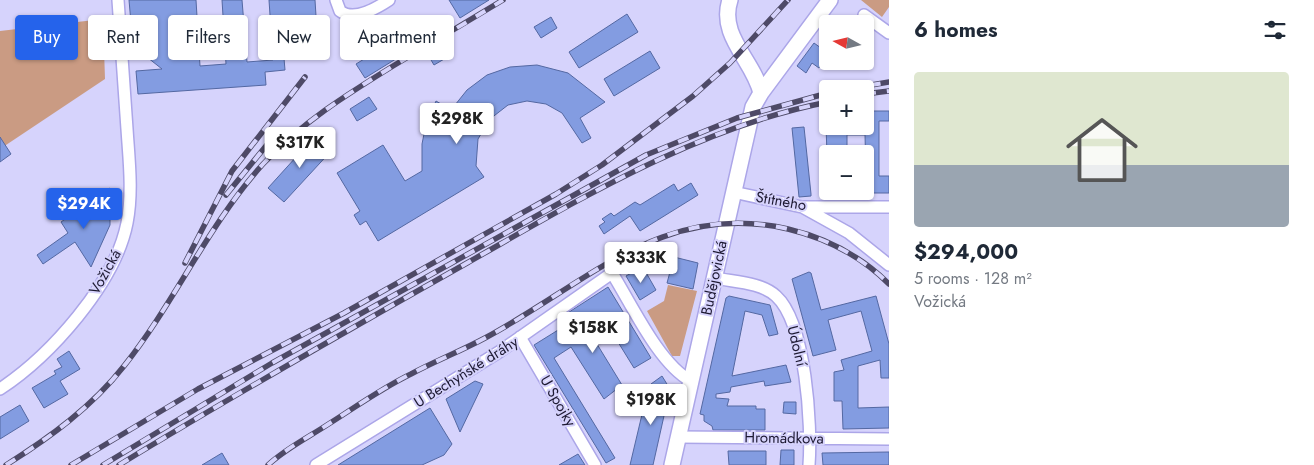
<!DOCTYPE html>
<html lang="en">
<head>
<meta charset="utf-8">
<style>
  body { margin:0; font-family:Jost,sans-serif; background:#f6f6f7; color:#1f2937; height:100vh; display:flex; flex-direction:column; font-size:19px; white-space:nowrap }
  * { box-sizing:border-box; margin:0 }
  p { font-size:16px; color:#747a83 }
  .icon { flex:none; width:28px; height:28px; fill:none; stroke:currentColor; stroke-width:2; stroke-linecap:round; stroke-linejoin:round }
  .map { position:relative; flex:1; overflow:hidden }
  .side { display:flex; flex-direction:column; background:#fff; width:425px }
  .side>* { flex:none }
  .guide { position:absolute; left:15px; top:15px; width:475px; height:45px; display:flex; gap:10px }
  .needle { width:32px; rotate:278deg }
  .controls { position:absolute; left:819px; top:15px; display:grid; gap:10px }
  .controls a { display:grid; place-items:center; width:55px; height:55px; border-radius:5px; background:#fff; box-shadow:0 1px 4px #0004; font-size:25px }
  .price { position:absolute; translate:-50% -42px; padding:0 11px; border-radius:5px; background:#fff; color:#222; font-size:16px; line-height:32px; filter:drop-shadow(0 1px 2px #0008) }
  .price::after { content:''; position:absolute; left:50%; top:30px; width:15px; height:11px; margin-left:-8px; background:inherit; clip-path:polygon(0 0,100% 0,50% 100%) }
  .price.on { background:#2563eb; color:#fff }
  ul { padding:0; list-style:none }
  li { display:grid; align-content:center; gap:10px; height:265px; padding:0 25px }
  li+li { border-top:1px solid #e0e1e3 }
  li span { display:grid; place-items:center; height:155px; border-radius:5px; color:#555 }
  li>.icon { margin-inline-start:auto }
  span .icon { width:90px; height:90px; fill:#fffc; stroke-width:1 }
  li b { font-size:21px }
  h2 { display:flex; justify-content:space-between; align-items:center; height:60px; padding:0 25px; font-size:21px }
  .chip { padding:0 18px; border-radius:5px; background:#fff; box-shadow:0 1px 4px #0004; font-size:18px; line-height:45px }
  .chip.on { background:#2563eb; color:#fff }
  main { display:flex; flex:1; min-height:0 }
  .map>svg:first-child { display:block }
  .green { fill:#ca9b83 }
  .building { fill:#839ce1; stroke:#5468a2 }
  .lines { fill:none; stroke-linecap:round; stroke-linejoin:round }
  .minor-casing { stroke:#aca6e8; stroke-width:14 }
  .secondary-casing { stroke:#aca6e8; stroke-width:18 }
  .minor { stroke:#fff; stroke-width:11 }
  .secondary { stroke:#fff; stroke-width:15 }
  .rail-casing { stroke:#4e4a67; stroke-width:5.5 }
  .rail { stroke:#d6d3fc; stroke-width:4; stroke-dasharray:11; stroke-linecap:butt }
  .labels { text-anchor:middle; stroke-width:4; stroke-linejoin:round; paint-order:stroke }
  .street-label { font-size:15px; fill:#1d1932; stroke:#d6d3fc }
</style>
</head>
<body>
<main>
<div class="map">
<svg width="889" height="465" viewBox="0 0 889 465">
  <rect width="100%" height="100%" fill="#d6d3fc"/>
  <path class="green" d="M861,0h28v7l-7,10z
    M103,19l2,60 -105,70v-118z
    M668,285l29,6 -17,65h-8l-25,-45 17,-10z"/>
  <path class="building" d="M129,0h67l4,66 26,-2 -4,-64h20l5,62 26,-2 -4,-60h46l2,32 -35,3 3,35 -20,2 1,13 -128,9 -2,-23 26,-2 -29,-23z
    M449,0h40l-29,18z
    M627,14l11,18 -59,36 -10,-16z
    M551,17l6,11 -16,10 -7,-11z
    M416,27l9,14 -60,37 -9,-14z
    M443,43l8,12 -17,10 -7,-12z
    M814,43l14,10v4l-9,11 -7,-5 -6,10 -9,-7z
    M650,51l10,17 -46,28 -10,-17z
    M537,65l31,8 37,29 -25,16 11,20 -9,5 -20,-30 -16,-9 -19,-3 -19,4 -18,14 -12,20 -2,27 8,11 -106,64 -12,-20 -6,4 -6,-10 6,-4 -23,-38 46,-28 22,36 17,-10v-27l4,-20 10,-23 15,9 16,-20 20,-15 23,-8z
    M369,97l8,12 -20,12 -7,-12z
    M865,111h24v10h-10v55h10v17h-19l-1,-19h-3l-1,-39h-18v19h-20l-1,-28h39z
    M804,127l7,67v2l-12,1 -7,-69z
    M316,135l16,15 -48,52 -16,-14z
    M0,137l11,17 -11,8z
    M691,183l7,12 -58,36 -10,-15 -26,18 -5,-8 6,-4 -3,-3 9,-6 3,3 21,-14 5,3 34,-21 4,7z
    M110,188v37l-19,42 -16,-25 -32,22 -6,-9 31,-22 -7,-11z
    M674,257l24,6 -5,26 -26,-6z
    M644,269l12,21 -16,10 -14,-24 9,-5 2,2z
    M809,272l2,1 10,37 55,-14 13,48v34h-8l-1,-18 -22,6v42l31,-1v21l-46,1 -1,-28h-8v-29l10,-2 -3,-10 31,-9 -11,-40 -33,9 8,30 -23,6 -21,-77z
    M608,287l43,71 -17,10 -29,-47 -16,10 33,54 -18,14 -33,-52 -17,11 61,100 -9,5 -72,-118 37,-23 -5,-8z
    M729,296l41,9 8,29 -9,2 -7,-21 -17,-4 -13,65 54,-11 5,17 -26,4 -1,-5 -33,6 -1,5 -14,2v4l13,1 -2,7h29v3h9v21h-52l-1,-4 -8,-5v-6l-4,-1 26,-116z
    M69,351l11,18 -20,12 8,13 -24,14 -12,-20 24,-14 -2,-3 8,-4 -5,-8z
    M662,376l8,13 -17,76h-23l14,-59 8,2 3,-17 -4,-7z
    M475,381l8,3 -23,48 -14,-33z
    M784,402h12v12l-13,-1z
    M20,405l9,16 -29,18v-22z
    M430,408l22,36 -8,11 -22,10h-84z
    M781,450h13v15h-14z
    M728,451h38v14h-37z
    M889,452v13h-66l-1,-12z
    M222,453l7,12h-27z
    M578,454l7,11h-26z"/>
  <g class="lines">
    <g class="minor-casing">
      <path id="minor" d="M336,0l4,11c14,11 37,-3 49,-11
        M864,15l25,18
        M733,192l69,15h87
        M804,208l45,25 40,32
        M715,278c19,4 46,4 61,18 30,27 36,130 33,169
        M520,337l75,128
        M0,389c50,-33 115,-105 127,-166 6,-31 2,-63 0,-94 -3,-43 -6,-86 -9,-129
        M678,437l211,2
        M316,465l183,-113 113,-79c20,32 47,91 79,108"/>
    </g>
    <g class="secondary-casing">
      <path id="secondary" d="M730,0c-12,36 24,61 31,93
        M672,465l81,-358 8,-14 69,-93"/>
    </g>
    <use href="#minor" class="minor"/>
    <use href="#secondary" class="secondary"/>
    <g class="rail-casing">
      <path id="rail" d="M848,89l41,-7
        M865,94l24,-3
        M226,195l44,-54
        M185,263l47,-92 73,-94
        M6,465c43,-27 86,-58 118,-99 51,-64 84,-141 139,-202 38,-41 83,-69 130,-98 37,-22 74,-44 110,-66
        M71,465l127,-76 146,-76 212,-119 46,-29 91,-69 37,-33 58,-63
        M103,465l169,-102 374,-208 91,-37 91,-25
        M119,465c115,-70 231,-136 348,-202 115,-65 229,-135 361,-161
        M268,465c17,-16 39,-27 59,-40 27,-17 55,-37 84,-51 24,-13 50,-23 74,-36 101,-54 178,-138 303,-109 38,9 74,28 101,55"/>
    </g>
    <use href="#rail" class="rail"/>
  </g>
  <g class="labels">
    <g class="street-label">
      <text transform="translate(781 201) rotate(10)" y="5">Štítného</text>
      <text transform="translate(105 272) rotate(-61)" y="5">Vožická</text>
      <text transform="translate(714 278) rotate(-78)" y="5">Budějovická</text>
      <text transform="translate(797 346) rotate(76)" y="5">Údolní</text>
      <text transform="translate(466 372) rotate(-32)" y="5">U Bechyňské dráhy</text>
      <text transform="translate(558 401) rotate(60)" y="5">U Spojky</text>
      <text transform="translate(784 438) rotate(1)" y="5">Hromádkova</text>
    </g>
  </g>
</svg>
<div class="controls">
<a><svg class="needle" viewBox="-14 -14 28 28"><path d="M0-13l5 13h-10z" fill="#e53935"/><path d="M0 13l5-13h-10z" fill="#747a83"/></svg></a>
<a>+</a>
<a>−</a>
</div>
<b class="price" style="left:457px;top:145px">$298K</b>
<b class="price" style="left:300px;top:169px">$317K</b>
<b class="price on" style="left:84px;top:230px">$294K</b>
<b class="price" style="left:641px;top:284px">$333K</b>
<b class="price" style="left:593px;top:354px">$158K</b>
<b class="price" style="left:651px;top:426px">$198K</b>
<div class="guide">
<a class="chip on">Buy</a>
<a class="chip">Rent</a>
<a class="chip">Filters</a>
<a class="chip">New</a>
<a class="chip">Apartment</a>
</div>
</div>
<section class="side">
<h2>6 homes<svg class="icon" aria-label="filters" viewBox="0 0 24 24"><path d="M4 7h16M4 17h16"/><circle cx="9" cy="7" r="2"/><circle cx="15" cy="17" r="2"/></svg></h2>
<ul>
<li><span style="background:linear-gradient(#dfe7d0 60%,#9aa5b1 0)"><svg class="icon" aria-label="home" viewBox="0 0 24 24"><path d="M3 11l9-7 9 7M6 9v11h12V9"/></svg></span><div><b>$294,000</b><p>5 rooms · 128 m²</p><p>Vožická</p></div></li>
</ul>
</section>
</main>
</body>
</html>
